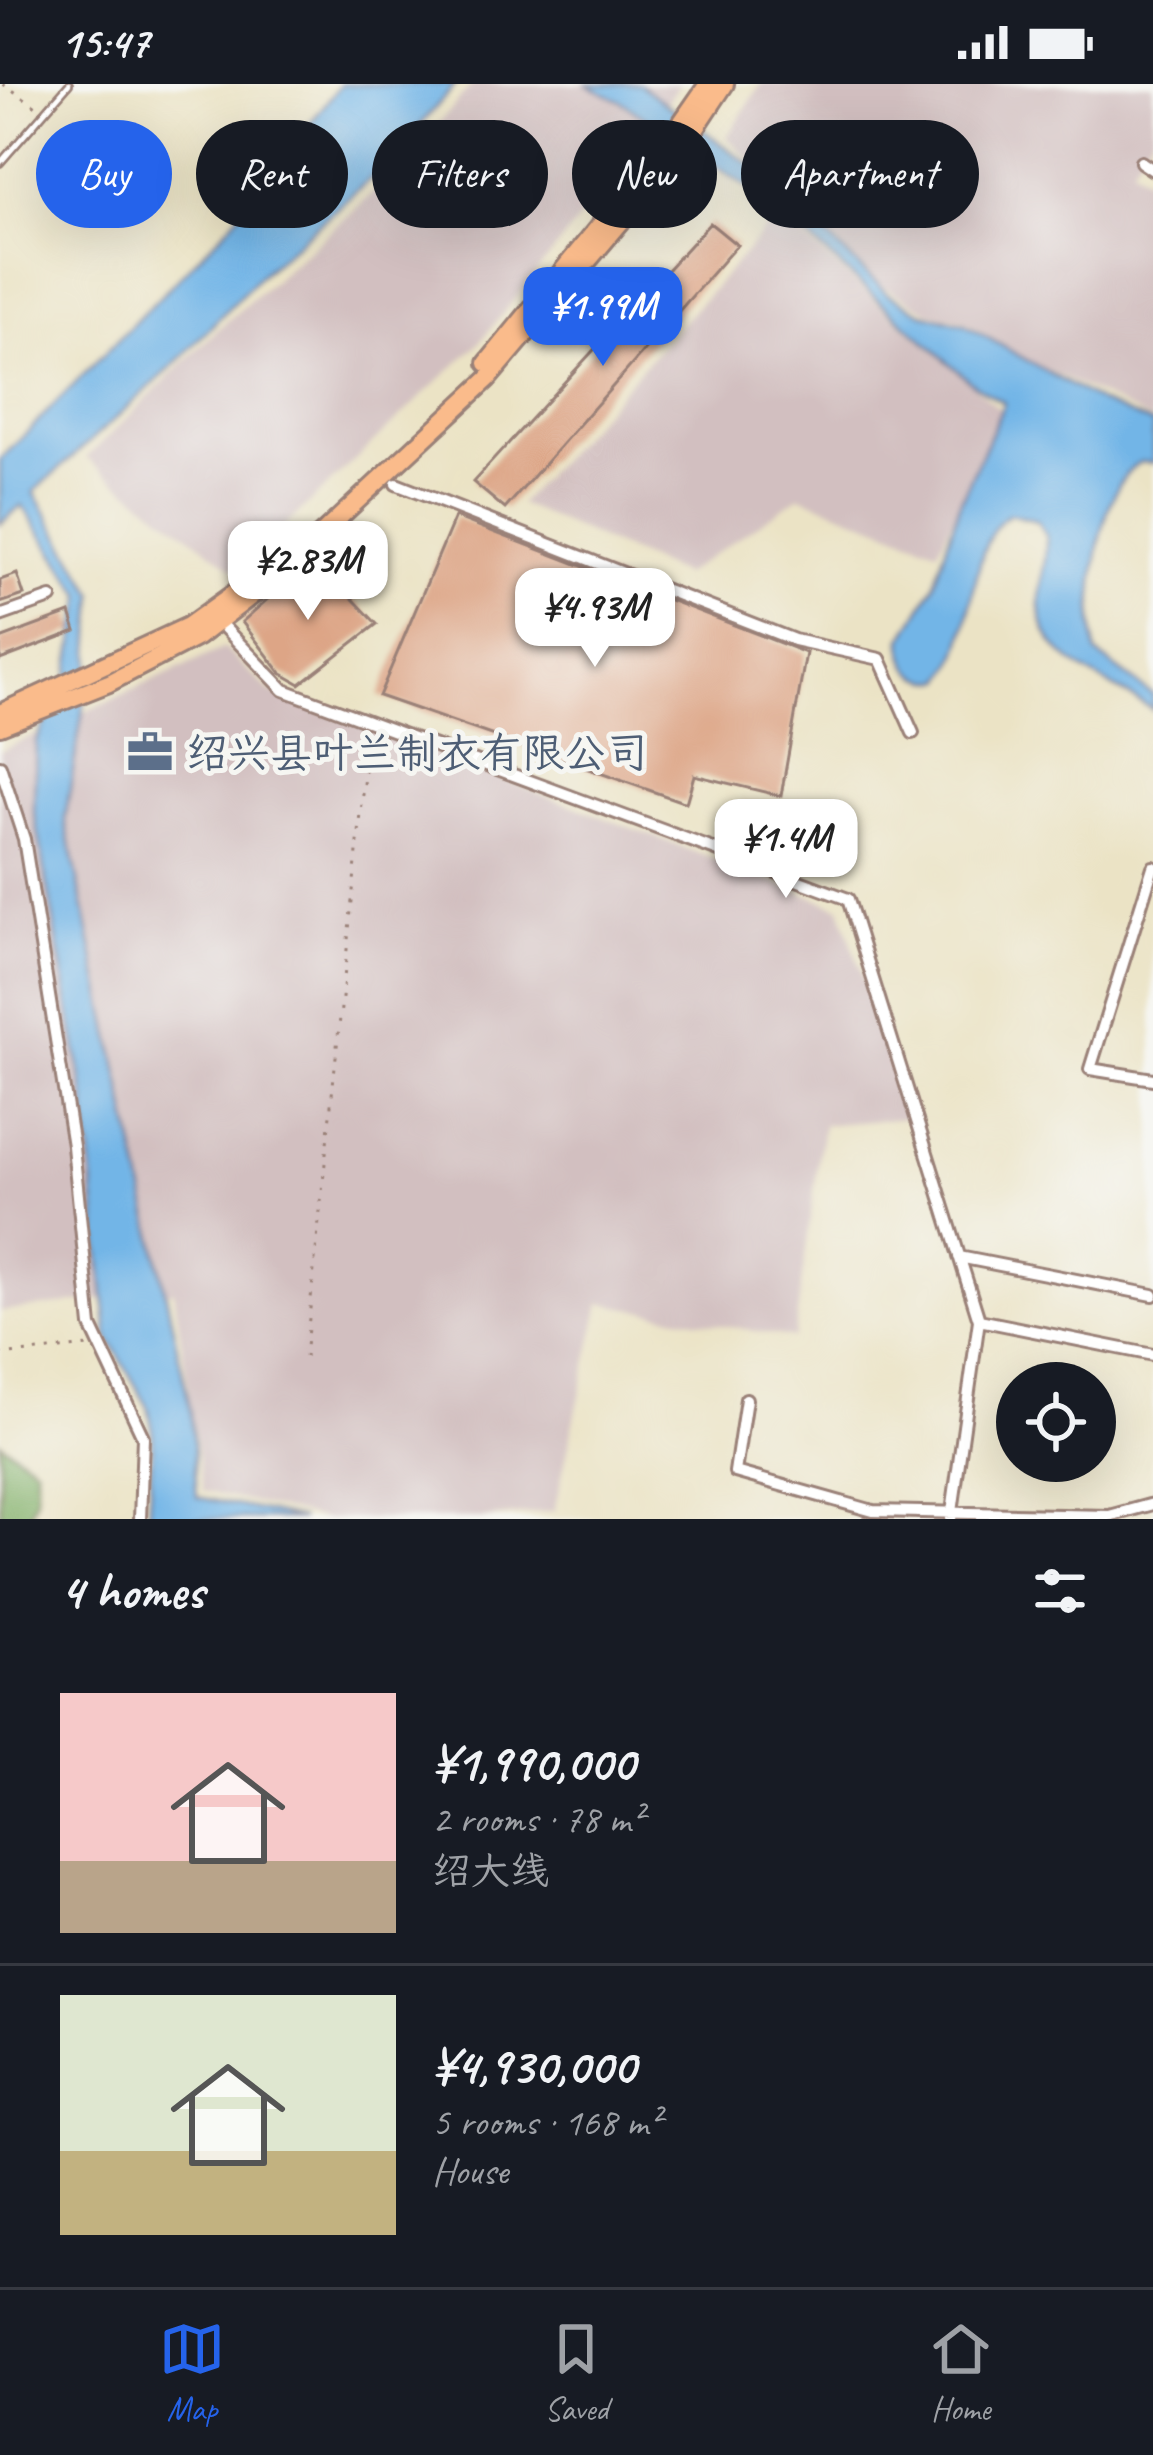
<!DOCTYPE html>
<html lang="en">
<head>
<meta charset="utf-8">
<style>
  body { margin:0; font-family:Caveat,"LXGW WenKai TC",sans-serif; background:#242831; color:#f1f3f6; height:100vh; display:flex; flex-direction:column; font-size:45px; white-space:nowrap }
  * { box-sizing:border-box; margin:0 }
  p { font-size:39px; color:#9ea1a6 }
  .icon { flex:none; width:66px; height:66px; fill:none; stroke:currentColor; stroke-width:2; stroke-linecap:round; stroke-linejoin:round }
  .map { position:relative; height:1435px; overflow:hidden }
  .drawer { display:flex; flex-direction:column; background:#171b24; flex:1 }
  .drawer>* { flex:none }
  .hud { position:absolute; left:36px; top:36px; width:1083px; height:108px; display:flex; gap:24px }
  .tools { position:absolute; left:996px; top:1278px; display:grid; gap:24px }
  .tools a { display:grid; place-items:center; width:120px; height:120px; border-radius:50%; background:#171b24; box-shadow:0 12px 48px #0002; font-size:60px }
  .price { position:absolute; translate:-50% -102px; padding:0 27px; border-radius:24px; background:#fff; color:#222; font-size:39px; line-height:78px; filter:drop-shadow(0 3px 6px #0008) }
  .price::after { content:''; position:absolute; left:50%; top:72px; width:36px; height:27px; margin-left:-18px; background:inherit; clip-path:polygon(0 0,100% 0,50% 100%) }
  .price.current { background:#2563eb; color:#fff }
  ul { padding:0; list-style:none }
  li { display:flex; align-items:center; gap:36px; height:300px; padding:0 60px }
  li+li { border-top:3px solid #363941 }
  li span { display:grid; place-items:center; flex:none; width:336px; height:240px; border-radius:0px; color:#555 }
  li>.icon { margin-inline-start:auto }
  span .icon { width:144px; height:144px; fill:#fffc; stroke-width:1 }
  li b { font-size:51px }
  h2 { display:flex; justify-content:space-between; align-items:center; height:144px; padding:0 60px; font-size:51px }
  .tag { padding:0 42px; border-radius:54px; background:#171b24; box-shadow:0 12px 48px #0002; font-size:42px; line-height:108px }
  .tag.current { background:#2563eb; color:#fff }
  .status { display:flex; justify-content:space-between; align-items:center; height:84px; padding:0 60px; background:#171b24; direction:ltr }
  .status svg { height:33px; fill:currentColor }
  .menu { display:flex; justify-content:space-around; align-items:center; height:168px; border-top:3px solid #363941; background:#171b24; font-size:33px; color:#9ea1a6 }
  .menu a { display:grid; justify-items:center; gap:6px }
  .menu .current { color:#2563eb }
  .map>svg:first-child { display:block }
  .industrial { fill:#d2bfc0 }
  .forest { fill:#84b16a; stroke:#67684a; stroke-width:3 }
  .water { fill:#72b5e7; stroke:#5e6a89; stroke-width:3 }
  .building { fill:#dda586 }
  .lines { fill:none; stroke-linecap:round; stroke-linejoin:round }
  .service-casing { stroke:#9a8178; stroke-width:10 }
  .minor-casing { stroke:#9a8178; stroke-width:16 }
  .primary-casing { stroke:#9a8178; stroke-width:22 }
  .path { stroke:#9a8178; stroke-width:3; stroke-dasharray:3 9; stroke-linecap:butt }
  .service { stroke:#fff; stroke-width:4.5 }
  .minor { stroke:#fff; stroke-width:10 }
  .primary { stroke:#fabb8b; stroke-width:16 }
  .labels { text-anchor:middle; stroke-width:10; stroke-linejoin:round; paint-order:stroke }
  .service-label { font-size:42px; fill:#4e5e75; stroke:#f6f6f2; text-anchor:start }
</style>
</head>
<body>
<div class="status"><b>15:47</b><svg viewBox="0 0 49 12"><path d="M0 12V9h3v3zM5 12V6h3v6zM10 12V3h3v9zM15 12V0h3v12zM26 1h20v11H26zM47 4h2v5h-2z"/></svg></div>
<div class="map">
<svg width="1153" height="1435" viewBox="0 0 1153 1435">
  <rect width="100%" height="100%" fill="#f6f6f2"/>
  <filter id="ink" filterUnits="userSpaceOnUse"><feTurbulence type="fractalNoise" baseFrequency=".00833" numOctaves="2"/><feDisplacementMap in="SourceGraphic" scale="24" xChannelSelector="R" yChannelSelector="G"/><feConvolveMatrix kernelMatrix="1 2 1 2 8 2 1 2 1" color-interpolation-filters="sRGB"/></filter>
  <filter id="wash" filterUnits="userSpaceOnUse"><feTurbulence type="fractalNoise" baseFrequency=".004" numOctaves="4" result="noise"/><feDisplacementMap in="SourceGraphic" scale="48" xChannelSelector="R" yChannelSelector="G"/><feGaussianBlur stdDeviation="2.7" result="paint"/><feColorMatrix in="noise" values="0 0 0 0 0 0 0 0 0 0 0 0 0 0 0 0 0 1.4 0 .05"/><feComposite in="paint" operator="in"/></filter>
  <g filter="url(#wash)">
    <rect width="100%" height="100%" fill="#ebe3c5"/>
    <path class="industrial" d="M473,0h206l-35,55 -165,204 -242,228 -151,-113 133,-130 169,-148z
      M761,0h392v49l-21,34 21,17v237l-120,-58 -69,-42 -35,-9 -48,-27 -154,-148z
      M778,132l224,195 -64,139 -138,-54 -117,79 -164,-71z
      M224,564l46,43 570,216 68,211 -85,7 -29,213 -193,-35 -47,208 -74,8h-156l-121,-28 -29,-200 -174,21v-561z"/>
    <path class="forest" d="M0,1358l36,25v31l-9,21h-27z"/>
    <path class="water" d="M341,0h115l-71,82 -124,108 -88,92 -139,126 61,102 -5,73 -25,152 126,594 6,84 105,22h-154l5,-88 -5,-24 -40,-70 -23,-240 -51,-288 2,-68 32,-64 15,-81 -61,-91 -22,19v-64l230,-235z
      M585,0h54l116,84 133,126 34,19 42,11 137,79 52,21v39l-13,-1c-42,22 -55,149 -43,192l56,41v15c-41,-29 -113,-46 -113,-107 0,-23 8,-44 6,-67l-9,-15 -27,-7c-43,24 -32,122 -66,166 -28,3 -42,-14 -41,-41l31,-53 25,-81 45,-102 -31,-19 -206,-183 -146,-100z"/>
    <g id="blocks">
      <path class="building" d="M710,139l27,22 -232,264 -32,-27z
        M455,433l351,136 -25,143 -87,-21 -8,28 -307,-107z
        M314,474l63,66 -77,60 -19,-11 -39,-51z
        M17,490l7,21 -24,8v-23z
        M70,529l6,18 -76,29v-21z"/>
    </g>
  </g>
  <g filter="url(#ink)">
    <use href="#blocks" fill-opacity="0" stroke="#9a8178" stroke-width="3"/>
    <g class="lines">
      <g class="service-casing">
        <path id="service" d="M0,79l69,-79"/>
      </g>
      <g class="minor-casing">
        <path id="minor" d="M1141,78l12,8
          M396,400l398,156 86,19 33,74
          M0,532l51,-18
          M215,534l69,72 564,209 131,421 -28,199
          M0,682l24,73 49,307 18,180 52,111 -3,82
          M1153,783l-63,202 63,10
          M959,1173l194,38
          M979,1236l174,35
          M746,1315l-11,73 138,39 236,5 44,-12"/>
      </g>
      <g class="primary-casing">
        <path id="primary" d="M487,279l180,-220 41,-59
          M0,629l188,-87 84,-60
          M0,642l109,-43 89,-46 73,-56 217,-202 192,-227 45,-68"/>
      </g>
      <path class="path" d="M3,0l35,23
        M0,1271l89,-9
        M305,1273l64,-621"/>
      <use href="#service" class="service"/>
      <use href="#minor" class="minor"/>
      <use href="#primary" class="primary"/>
    </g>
  </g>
  <defs>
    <g id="office-bare" transform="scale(3.6)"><path d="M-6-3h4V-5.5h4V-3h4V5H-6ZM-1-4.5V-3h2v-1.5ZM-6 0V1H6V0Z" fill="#5c6f8a" stroke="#f6f6f2" stroke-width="2.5" paint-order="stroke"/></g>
  </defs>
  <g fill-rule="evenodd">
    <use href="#office-bare" x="150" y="668"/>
  </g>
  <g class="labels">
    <g class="service-label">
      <text x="186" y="683">绍兴县叶兰制衣有限公司</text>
    </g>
  </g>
</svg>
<div class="tools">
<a><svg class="icon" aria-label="locate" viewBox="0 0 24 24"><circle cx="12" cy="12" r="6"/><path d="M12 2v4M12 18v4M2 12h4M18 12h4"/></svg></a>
</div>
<b class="price current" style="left:603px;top:285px">¥1.99M</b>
<b class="price" style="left:308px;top:539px">¥2.83M</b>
<b class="price" style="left:595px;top:586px">¥4.93M</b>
<b class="price" style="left:786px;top:817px">¥1.4M</b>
<div class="hud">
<a class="tag current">Buy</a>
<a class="tag">Rent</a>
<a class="tag">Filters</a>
<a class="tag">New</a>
<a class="tag">Apartment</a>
</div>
</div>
<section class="drawer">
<h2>4 homes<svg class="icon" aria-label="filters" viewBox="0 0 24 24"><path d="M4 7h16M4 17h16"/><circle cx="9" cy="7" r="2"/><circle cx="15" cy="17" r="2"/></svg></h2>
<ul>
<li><span style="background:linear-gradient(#f6c9c9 70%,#b9a48a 0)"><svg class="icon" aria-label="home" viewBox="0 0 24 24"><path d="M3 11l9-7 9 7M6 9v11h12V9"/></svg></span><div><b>¥1,990,000</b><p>2 rooms · 78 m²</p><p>绍大线</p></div></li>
<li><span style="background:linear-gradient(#dfe7d0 65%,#c2b280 0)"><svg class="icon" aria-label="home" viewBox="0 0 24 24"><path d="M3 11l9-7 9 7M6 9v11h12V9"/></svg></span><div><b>¥4,930,000</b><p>5 rooms · 168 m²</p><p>House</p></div></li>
</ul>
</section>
<nav class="menu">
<a class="current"><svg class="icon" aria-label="map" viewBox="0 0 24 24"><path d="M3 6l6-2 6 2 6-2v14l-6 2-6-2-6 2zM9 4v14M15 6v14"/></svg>Map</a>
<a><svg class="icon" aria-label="saved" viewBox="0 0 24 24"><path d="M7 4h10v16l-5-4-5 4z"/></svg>Saved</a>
<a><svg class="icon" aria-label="home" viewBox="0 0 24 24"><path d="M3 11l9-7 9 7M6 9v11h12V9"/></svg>Home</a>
</nav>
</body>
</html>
